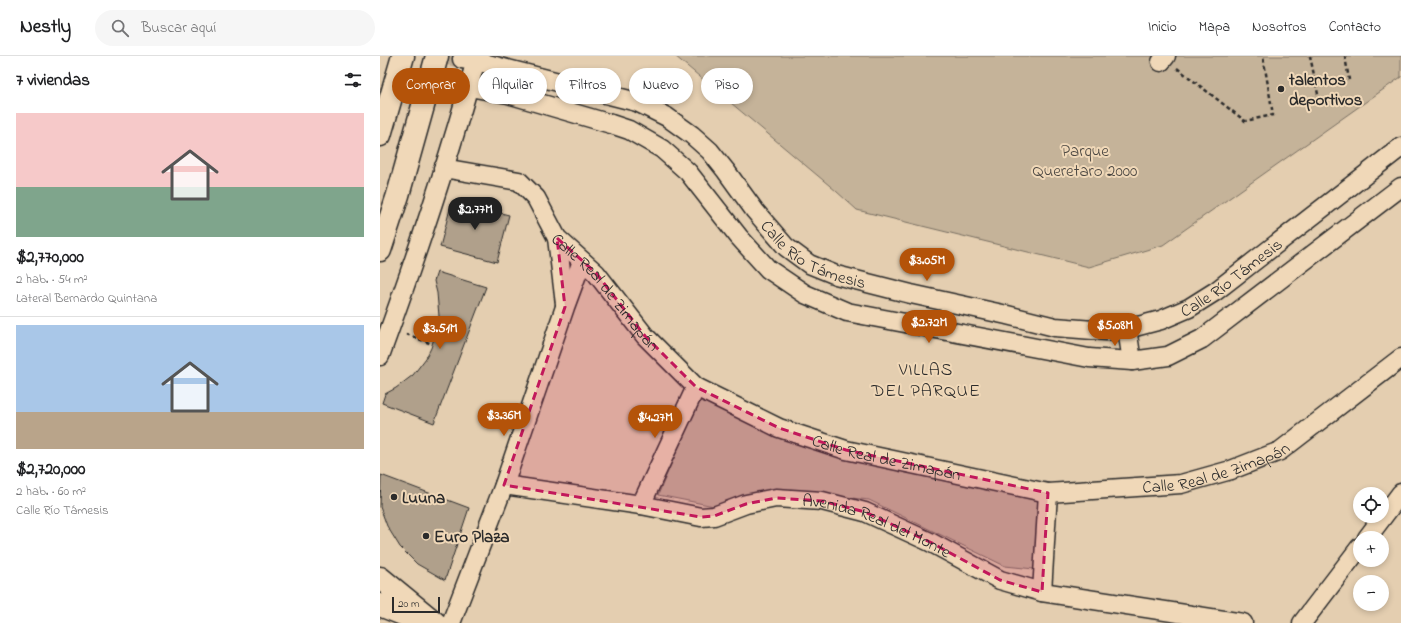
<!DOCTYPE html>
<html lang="es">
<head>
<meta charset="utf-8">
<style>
  body { margin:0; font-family:"Indie Flower",sans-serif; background:#f6f6f6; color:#202124; height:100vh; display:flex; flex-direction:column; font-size:15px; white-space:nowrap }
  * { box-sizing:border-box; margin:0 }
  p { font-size:13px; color:#757577 }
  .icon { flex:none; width:22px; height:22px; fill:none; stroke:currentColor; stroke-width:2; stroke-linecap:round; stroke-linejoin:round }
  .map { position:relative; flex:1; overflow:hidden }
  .panel { display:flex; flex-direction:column; background:#fff; width:380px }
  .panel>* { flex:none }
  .hud { position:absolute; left:12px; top:12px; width:380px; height:36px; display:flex; gap:8px }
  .buttons { position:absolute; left:973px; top:431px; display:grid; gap:8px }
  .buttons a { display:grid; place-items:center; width:36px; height:36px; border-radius:50%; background:#fff; box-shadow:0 2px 6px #0003; font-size:20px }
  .scale { position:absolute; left:12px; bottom:10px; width:48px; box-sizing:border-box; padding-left:4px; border:2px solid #2b2b2b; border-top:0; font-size:11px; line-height:14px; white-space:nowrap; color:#2b2b2b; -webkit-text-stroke:3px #f0d8b8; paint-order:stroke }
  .price { position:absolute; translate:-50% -34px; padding:0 9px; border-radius:14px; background:#b45309; color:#fff; font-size:13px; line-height:26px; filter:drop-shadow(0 1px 2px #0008) }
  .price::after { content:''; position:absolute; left:50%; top:24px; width:12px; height:9px; margin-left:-6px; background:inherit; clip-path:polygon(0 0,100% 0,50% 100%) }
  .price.on { background:#222; color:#fff }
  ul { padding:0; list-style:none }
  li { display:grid; align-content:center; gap:8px; height:212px; padding:0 16px }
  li+li { border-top:1px solid #e0e0e0 }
  li span { display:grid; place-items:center; height:124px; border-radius:0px; color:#555 }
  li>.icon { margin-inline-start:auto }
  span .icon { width:72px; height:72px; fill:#fffc; stroke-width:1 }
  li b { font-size:17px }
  h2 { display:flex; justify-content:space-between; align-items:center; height:48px; padding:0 16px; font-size:17px }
  .pill { padding:0 14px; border-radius:18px; background:#fff; box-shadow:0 2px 6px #0003; font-size:14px; line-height:36px }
  .pill.on { background:#b45309; color:#fff }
  header { display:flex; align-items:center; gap:24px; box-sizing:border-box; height:56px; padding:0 20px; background:#fff; border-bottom:1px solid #e0e0e0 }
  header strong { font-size:19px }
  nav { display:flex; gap:22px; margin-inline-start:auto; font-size:14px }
  .search { width:280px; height:36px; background:#f6f6f6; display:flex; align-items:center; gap:10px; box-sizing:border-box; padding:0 14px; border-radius:22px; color:#757577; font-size:15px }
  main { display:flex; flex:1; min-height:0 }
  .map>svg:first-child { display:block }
  .green { fill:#c5b399; stroke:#786f62 }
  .building { fill:#b0a08b; stroke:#2b2b2b }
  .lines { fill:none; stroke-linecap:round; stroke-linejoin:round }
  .minor-tunnel { stroke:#bfad95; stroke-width:18; stroke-dasharray:18 9; stroke-linecap:butt }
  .minor-casing { stroke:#2b2b2b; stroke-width:21 }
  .major-casing { stroke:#2b2b2b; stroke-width:25 }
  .path { stroke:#2b2b2b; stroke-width:2.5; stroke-dasharray:4 3; stroke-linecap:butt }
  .minor { stroke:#f0d8b8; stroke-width:18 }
  .major { stroke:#f0d8b8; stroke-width:22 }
  .marked { fill:#c2185b; fill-opacity:0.2; stroke:#c2185b; stroke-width:3; stroke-dasharray:8 5; stroke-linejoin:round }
  .poi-dot { fill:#2b2b2b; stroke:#f0d8b8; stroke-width:1.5 }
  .labels { text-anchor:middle; stroke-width:4; stroke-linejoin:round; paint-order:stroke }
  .poi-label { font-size:17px; font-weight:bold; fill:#2b2b2b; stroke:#f0d8b8; text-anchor:start }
  .park-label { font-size:17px; fill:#4a4641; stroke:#f0d8b8 }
  .street-label { font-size:17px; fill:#2b2b2b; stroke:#f0d8b8 }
  .neighbourhood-label { font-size:18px; letter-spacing:1px; fill:#2b2b2b; stroke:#f0d8b8 }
</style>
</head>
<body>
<header>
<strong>Nestly</strong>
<div class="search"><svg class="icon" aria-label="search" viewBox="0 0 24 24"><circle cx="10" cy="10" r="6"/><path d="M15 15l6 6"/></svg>Buscar aquí</div>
<nav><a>Inicio</a><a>Mapa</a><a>Nosotros</a><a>Contacto</a></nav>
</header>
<main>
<section class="panel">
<h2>7 viviendas<svg class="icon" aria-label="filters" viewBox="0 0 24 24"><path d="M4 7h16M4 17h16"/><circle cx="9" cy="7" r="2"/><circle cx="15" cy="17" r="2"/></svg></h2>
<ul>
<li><span style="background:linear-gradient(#f6c9c9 60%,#7fa58c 0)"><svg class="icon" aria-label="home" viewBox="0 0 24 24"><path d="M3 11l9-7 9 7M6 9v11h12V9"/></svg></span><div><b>$2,770,000</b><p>2 hab. · 54 m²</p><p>Lateral Bernardo Quintana</p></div></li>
<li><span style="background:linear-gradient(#a9c7e8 70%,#b9a48a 0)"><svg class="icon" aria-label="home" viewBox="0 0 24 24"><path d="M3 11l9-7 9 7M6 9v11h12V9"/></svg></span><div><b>$2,720,000</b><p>2 hab. · 60 m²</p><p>Calle Río Támesis</p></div></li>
</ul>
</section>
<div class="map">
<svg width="1021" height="567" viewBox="0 0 1021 567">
  <rect width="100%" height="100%" fill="#e4ceb0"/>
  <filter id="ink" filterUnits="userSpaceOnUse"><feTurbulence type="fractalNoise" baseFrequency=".025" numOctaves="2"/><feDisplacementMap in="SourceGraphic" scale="8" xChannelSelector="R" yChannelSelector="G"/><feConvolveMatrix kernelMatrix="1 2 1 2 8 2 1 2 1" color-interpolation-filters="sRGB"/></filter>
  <g filter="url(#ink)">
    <path class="green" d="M295,0h726v21l-238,168 -74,22 -232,-57 -21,-19z
      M322,337l73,43 68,23 195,40 -4,70 -29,-3 -136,-66 -93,-11 -62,17 -56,-11z"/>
    <path class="building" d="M72,145l57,14 -12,47 -57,-15z
      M57,216l49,15 -52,136 -52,-20 3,-9 11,-6 17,-13 13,-17 5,-10 4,-13 4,-19 -2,-23 -3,-12z
      M1,419l88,33 -24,72 -28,-16 -17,-17 -13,-21 -7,-19z"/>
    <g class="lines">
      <path class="minor-tunnel" d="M68,0l14,3"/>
      <g class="minor-casing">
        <g id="minor">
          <path id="s1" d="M82,3l14,2 161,41 30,15 25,18 18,16 16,20 29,40 31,36 23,17 27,11 75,19 96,21 48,12 51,4 21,-2 34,-9 28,-12 27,-17 185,-144"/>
          <path d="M781,6l5,-6"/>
          <path d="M89,31l39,7 103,30 18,6 33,19 26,23 51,65 29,32 37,25 42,18 242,46 43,3 36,-5 34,-17 199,-152"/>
          <path id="s2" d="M63,112l76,13 17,17 21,40 39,35 49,63 51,51 83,41 67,22 202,43 133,-9 50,-14 49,-19 121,-93"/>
          <path d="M177,182l8,66"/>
          <path d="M747,273l5,32"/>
          <path d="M0,300c36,-99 70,-199 97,-300"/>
          <path id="s3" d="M124,429l137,20 60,12 13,-1 32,-12 30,-6 46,3 43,11 65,30 70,38 42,12 201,31"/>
          <path d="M261,449l55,-118"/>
          <path d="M987,482l34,-45"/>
          <path d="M662,536l6,-99"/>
          <path d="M71,567l53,-138 61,-178 17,-46"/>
          <path d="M922,567l58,-76"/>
        </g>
      </g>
      <g class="major-casing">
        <path id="major" d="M0,79l23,-79
          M0,194l18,-55 39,-139
          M0,522l55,45
          M0,549l45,18"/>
      </g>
      <path class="path" d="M930,0l9,43
        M965,0l4,24
        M797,12l68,53 28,-6 -10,-59
        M26,278l26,10"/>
      <use href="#minor" class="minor"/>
      <use href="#major" class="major"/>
    </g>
  </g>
  <path class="marked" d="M177,182l39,35 49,63 51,51 83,41 67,22 202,43 -6,99 -42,-12 -70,-38 -65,-30 -43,-11 -46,-3 -30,6 -32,12 -13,1 -197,-32 61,-178z"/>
  <g class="poi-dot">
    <circle cx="901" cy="33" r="4"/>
    <circle cx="14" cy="441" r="4"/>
    <circle cx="46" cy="480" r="4"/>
  </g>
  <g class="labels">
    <g class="poi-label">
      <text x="909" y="29">talentos<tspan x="909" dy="20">deportivos</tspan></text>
      <text x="22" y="447">Luuna</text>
      <text x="54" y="486">Euro Plaza</text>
    </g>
    <g class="park-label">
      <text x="705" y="100">Parque<tspan x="705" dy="20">Queretaro 2000</tspan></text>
    </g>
    <g class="street-label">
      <text dy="6" stroke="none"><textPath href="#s1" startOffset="419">Calle Río Támesis</textPath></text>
      <text dy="6" stroke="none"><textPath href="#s1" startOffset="864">Calle Río Támesis</textPath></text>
      <text dy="6" stroke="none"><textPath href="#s2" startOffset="219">Calle Real de Zimapán</textPath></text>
      <text dy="6" stroke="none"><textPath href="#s2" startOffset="555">Calle Real de Zimapán</textPath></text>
      <text dy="6" stroke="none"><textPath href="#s2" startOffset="891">Calle Real de Zimapán</textPath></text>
      <text dy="6" stroke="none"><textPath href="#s3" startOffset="383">Avenida Real del Monte</textPath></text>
    </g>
    <g class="neighbourhood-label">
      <text x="546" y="319">VILLAS<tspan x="546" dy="21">DEL PARQUE</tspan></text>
    </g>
  </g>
</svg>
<div class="buttons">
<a><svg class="icon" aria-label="locate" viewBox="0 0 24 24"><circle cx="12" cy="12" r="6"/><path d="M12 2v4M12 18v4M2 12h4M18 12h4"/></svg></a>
<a>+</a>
<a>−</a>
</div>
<div class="scale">20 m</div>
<b class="price on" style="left:95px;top:175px">$2.77M</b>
<b class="price" style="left:547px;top:226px">$3.05M</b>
<b class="price" style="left:549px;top:288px">$2.72M</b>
<b class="price" style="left:735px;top:291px">$5.08M</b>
<b class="price" style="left:60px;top:294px">$3.51M</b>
<b class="price" style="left:124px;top:381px">$3.36M</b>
<b class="price" style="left:275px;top:383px">$4.27M</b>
<div class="hud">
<a class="pill on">Comprar</a>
<a class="pill">Alquilar</a>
<a class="pill">Filtros</a>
<a class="pill">Nuevo</a>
<a class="pill">Piso</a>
</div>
</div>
</main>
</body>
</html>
